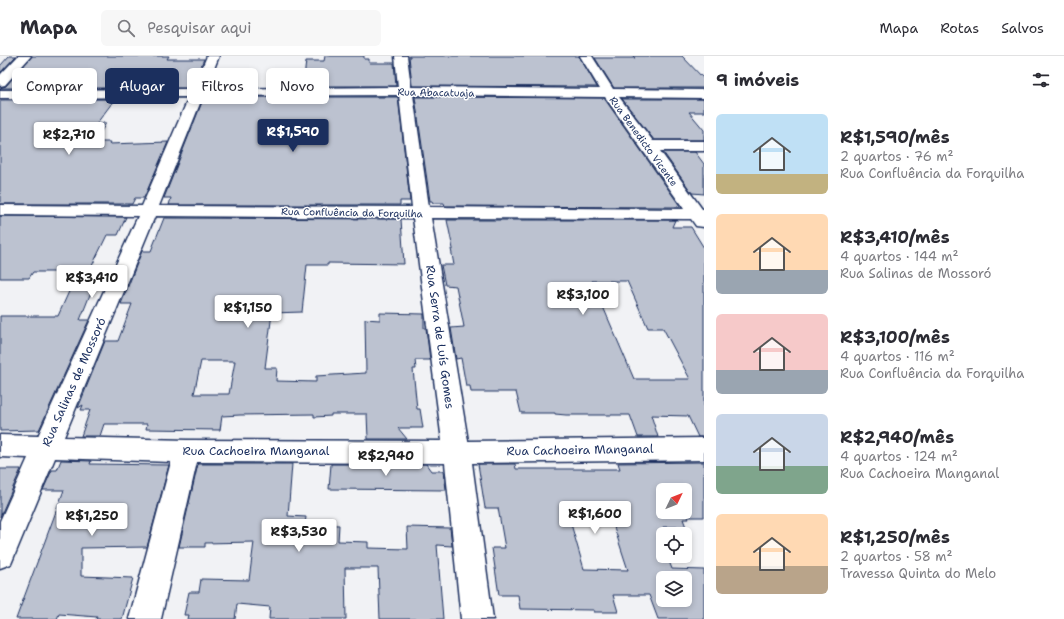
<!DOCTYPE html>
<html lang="pt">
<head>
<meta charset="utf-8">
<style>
  body { margin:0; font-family:"Shantell Sans",sans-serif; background:#f7f7f7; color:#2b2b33; height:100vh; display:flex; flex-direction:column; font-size:15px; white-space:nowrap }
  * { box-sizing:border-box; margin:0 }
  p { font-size:13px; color:#7c7c81 }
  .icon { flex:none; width:22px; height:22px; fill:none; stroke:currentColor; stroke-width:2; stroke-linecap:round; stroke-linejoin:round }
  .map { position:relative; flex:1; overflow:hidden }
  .side { display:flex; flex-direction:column; background:#fff; width:360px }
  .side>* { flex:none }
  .banner { position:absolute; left:12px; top:12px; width:380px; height:36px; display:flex; gap:8px }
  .needle { width:26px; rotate:47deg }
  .buttons { position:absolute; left:656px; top:427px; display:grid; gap:8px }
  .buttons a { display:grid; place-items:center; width:36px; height:36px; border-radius:6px; background:#fff; box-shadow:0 2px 6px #0003; font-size:20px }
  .price { position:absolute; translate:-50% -34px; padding:0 9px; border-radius:4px; background:#fff; color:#222; font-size:13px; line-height:26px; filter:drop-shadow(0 1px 2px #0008) }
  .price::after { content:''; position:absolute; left:50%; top:24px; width:12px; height:9px; margin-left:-6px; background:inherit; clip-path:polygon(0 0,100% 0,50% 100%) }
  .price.current { background:#1b2f5e; color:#fff }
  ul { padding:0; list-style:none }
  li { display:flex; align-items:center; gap:12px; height:100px; padding:0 12px }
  li span { display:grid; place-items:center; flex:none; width:112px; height:80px; border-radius:6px; color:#555 }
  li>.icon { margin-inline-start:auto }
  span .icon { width:48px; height:48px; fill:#fffc; stroke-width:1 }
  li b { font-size:17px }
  h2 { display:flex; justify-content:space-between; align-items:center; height:48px; padding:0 12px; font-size:17px }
  .pill { padding:0 14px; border-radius:6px; background:#fff; box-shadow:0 2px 6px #0003; font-size:14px; line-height:36px }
  .pill.current { background:#1b2f5e; color:#fff }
  header { display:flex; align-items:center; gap:24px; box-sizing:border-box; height:56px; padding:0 20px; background:#fff; border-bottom:1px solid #e1e1e2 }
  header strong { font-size:19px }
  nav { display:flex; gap:22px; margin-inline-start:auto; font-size:14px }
  .search { width:280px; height:36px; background:#f7f7f7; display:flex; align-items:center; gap:10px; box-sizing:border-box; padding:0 14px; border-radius:6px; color:#7c7c81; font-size:15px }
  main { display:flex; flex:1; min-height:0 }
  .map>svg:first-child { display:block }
  .building { fill:#bcc2d0; stroke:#1b2f5e; fill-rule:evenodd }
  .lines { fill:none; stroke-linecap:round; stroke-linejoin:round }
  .minor-casing { stroke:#1b2f5e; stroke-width:3 }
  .minor { fill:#fff; fill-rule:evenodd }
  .labels { text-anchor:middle; stroke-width:3; stroke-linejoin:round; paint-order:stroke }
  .far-street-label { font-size:10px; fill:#1b2f5e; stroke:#fff }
  .street-label { font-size:12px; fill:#1b2f5e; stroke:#fff }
</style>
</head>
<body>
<header>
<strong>Mapa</strong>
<div class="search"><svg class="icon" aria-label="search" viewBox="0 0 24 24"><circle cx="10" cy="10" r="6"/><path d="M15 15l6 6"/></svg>Pesquisar aqui</div>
<nav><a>Mapa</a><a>Rotas</a><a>Salvos</a></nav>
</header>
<main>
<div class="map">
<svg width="704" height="563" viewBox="0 0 704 563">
  <rect width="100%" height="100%" fill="#f1f2f5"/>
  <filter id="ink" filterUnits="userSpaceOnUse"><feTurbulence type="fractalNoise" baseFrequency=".025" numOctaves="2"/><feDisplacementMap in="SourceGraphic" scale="8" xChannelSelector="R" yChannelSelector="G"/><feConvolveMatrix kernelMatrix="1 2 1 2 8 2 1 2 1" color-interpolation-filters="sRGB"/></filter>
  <g filter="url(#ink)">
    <path class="building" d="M9,0h7l-16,17v-7z
      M32,0h137l-2,3h37l-13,29h-191l6,-2z
      M325,0h39v3h5v4h25l2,23h-93l3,-25h18z
      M409,0h170l18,31 -185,-1z
      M633,0h49l22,23v9h-90l-19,-30h40z
      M204,41h194l12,104h-10v4h-231l2,-7h-7z
      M415,41l189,1 76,108v1l-235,-1 -1,-3h-11l-1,-2h-2z
      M115,43l-18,24h9l-11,19h15l-1,2 59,-2 -24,56h-9l-3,6h-132v-104z
      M622,43h82v13h-15l15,18v10h-50z
      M663,96h32l9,12v30l-12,-1z
      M0,160l126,1 -8,18h-11l-18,37h-56l-4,6h-29z
      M164,162l237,1 3,45 -76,-1v2h-21l-5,47 -30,1 -7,55h12l-1,13 40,1v-6l50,-3 -1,-54 15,1v-7l44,1v14h2l4,32h-15l1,9h-3l4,40h3l3,19h-25l9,11h-39l-1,-25h-36v2l-17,1v-3l-74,1 -18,1 -2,14 -74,-1 1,-5h-43l-4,12h-19l9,-26h-9l2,-5 -5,3 27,-67h13l14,-37h-11l21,-53h9zM201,305h34l-6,33h-35z
      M447,164h228l-3,7h19l13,21v189h-6l-10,-21 -37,-1 7,22h-20l-8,-22h-64l-11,-1v-1h-34l-5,-21h-45l-1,-6h-4l-5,-28 -5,1 -5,-31 13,-1 -8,-41 -11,-1 -4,-20h13l-3,-16h2zM592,225h35l21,47h15l27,51h-56z
      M71,231h22l-13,33h9l-50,110 -39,1v-115h58z
      M61,404l30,1 -1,3 79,1 -22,82 -66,1v28l52,2 -11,41h-26l1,-2 -38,-3 -2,5h-41l48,-129h-21l9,-20h5z
      M704,406v55h-16l1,2h-6l3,8h-23v29h4l5,13 32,1v49h-46l-9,-24h-36l5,17h-24v-2l-74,-1 -2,-14h-19l-7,-47h13l-7,-40h-13l-7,-44h37l1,5h104l-2,-6zM663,434h22v22h-22zM571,468h42l15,46 -44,-1zM663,522h22v22h-22z
      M198,408h94l-4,52 18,1 -1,7 34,1 -1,16 30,1v6l40,1 -1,-22 43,1 2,18 -15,-1 6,74h-63l-2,-51h-33l1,51h-77l1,-12 -33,-3 -2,15h-47l1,-4h-5l5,-23h10l2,-13 48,1 5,-38 -49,1v4h-26z
      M331,408h95l5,7h13l2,19 -117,-1z
      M0,413h21l-21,48z"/>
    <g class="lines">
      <g class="minor-casing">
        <path id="minor" d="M18,0h13l-26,29 -5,1v-11z
          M207,0h12l-13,33 192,-2 -3,-31h12l4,31 189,2 -20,-33h12l21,33 91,1v8l-85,-1 34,44h51v10h-44l42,58h2v18l-8,-1 -5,-7 -260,-1 37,223 236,-3v22l-232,3 21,156h-32l-16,-156 -248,-1 -36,157h-32l42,-157 -116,-4 -44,106 -11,4v-47l28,-63 -28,-1v-22l38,1 100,-220 -138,-1v-10l142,1 47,-109 -189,1v-8l193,-1zM399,39l13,112 -253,-1 44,-110zM413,39l192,2 79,112 -255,-2zM155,160l258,2 29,223 -255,-1 -123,-3z"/>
      </g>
      <use href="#minor" class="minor"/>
    </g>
  </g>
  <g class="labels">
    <g class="far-street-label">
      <text transform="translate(436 36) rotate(1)" y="4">Rua Abacatuaja</text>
      <text transform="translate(644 85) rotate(54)" y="4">Rua Benedicto Vicente</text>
      <text transform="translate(352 156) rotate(1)" y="4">Rua Confluência da Forquilha</text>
    </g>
    <g class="street-label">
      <text transform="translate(440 281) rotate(82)" y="4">Rua Serra de Luís Gomes</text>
      <text transform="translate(74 326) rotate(-66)" y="4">Rua Salinas de Mossoró</text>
      <text transform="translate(580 394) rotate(-1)" y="4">Rua Cachoeira Manganal</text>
      <text x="256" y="399">Rua Cachoeira Manganal</text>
    </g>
  </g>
</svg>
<div class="buttons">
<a><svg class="needle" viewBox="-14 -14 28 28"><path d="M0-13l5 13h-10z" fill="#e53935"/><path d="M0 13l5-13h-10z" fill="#7c7c81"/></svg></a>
<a><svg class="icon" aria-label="locate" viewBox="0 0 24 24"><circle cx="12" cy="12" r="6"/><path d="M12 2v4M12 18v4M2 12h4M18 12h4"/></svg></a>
<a><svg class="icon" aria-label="layers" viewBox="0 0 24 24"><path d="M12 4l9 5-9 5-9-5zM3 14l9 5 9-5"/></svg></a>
</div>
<b class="price current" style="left:293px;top:97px">R$1,590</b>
<b class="price" style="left:69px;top:100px">R$2,710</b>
<b class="price" style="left:92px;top:243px">R$3,410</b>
<b class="price" style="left:583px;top:260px">R$3,100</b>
<b class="price" style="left:248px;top:273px">R$1,150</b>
<b class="price" style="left:386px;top:421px">R$2,940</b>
<b class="price" style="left:595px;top:479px">R$1,600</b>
<b class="price" style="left:92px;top:481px">R$1,250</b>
<b class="price" style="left:299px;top:497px">R$3,530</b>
<div class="banner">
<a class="pill">Comprar</a>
<a class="pill current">Alugar</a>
<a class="pill">Filtros</a>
<a class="pill">Novo</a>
</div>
</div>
<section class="side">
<h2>9 imóveis<svg class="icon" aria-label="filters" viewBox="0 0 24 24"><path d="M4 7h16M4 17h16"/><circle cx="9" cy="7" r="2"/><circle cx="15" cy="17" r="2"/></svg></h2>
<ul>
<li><span style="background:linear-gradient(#bfe0f5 75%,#c2b280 0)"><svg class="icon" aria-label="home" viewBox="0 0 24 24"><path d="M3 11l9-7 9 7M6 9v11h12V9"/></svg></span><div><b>R$1,590/mês</b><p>2 quartos · 76 m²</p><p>Rua Confluência da Forquilha</p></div></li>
<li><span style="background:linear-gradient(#ffd9b3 70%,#9aa5b1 0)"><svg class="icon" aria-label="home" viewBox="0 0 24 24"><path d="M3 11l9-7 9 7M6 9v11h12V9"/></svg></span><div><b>R$3,410/mês</b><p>4 quartos · 144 m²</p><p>Rua Salinas de Mossoró</p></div></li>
<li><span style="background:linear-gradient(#f6c9c9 70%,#9aa5b1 0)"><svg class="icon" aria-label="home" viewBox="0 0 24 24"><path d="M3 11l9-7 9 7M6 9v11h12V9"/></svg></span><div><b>R$3,100/mês</b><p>4 quartos · 116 m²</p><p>Rua Confluência da Forquilha</p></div></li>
<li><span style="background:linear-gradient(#c9d6e8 65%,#7fa58c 0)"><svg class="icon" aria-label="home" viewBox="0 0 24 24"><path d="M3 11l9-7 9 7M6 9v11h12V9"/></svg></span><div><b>R$2,940/mês</b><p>4 quartos · 124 m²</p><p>Rua Cachoeira Manganal</p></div></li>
<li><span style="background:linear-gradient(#ffd9b3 65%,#b9a48a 0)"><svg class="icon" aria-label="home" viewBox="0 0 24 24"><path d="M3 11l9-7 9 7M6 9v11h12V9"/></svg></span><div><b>R$1,250/mês</b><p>2 quartos · 58 m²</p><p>Travessa Quinta do Melo</p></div></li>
</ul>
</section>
</main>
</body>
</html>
